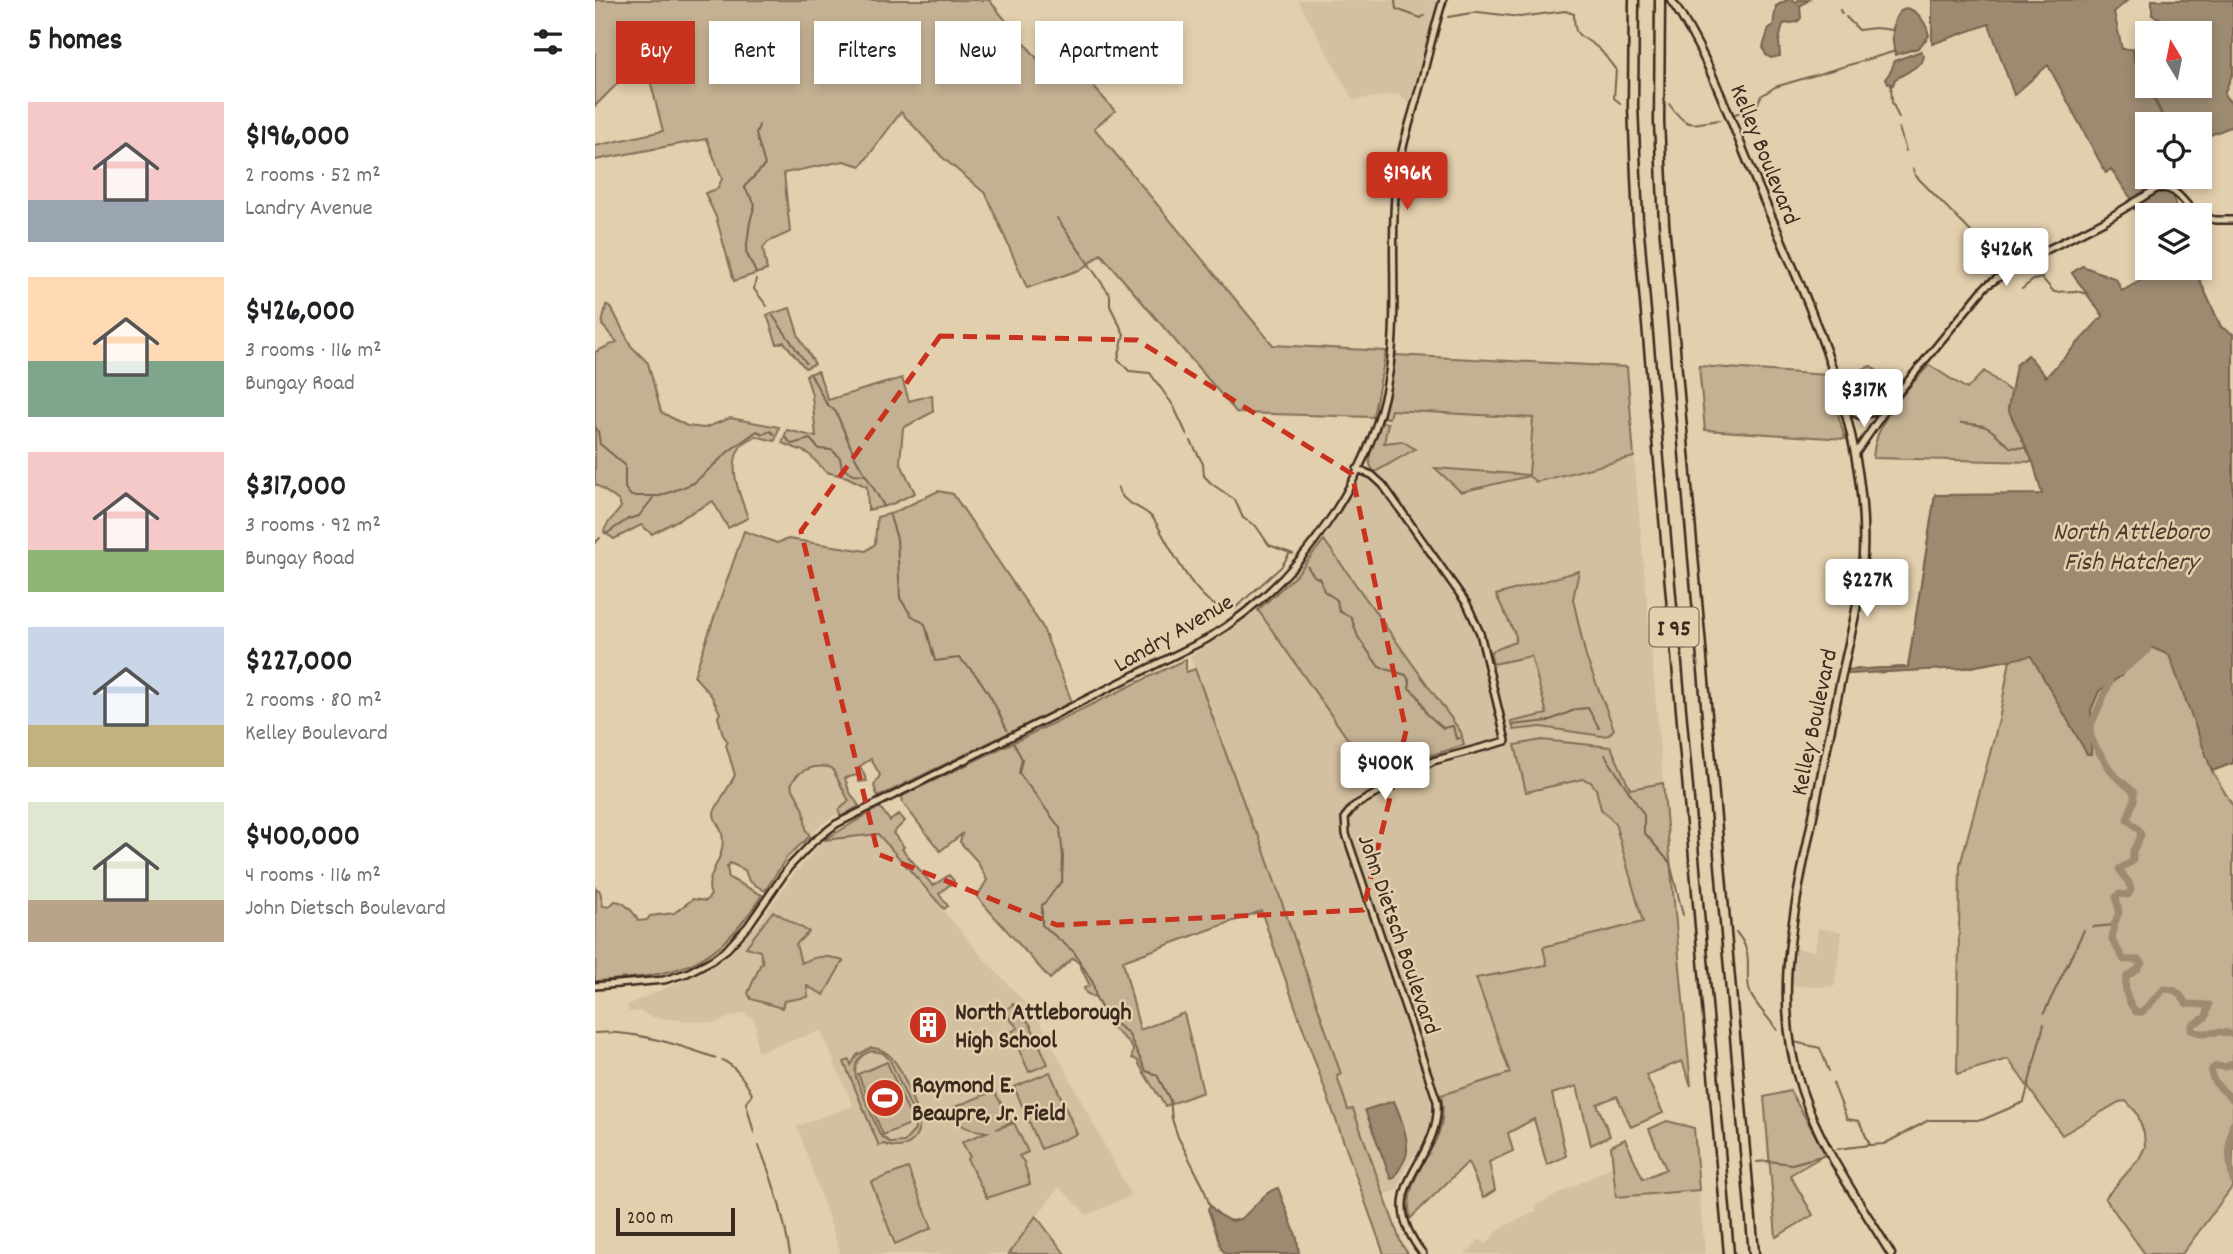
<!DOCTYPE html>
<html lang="en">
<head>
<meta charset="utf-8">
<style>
  body { margin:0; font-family:Dekko,sans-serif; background:#f6f6f6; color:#202124; height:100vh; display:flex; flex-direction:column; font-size:26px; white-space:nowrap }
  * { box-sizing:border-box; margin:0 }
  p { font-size:23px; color:#757577 }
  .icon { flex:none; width:38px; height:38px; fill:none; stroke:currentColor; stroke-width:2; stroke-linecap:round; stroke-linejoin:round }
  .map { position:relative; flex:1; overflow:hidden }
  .side { display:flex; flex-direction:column; background:#fff; width:595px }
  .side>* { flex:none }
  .top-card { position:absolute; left:21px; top:21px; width:665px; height:63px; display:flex; gap:14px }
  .needle { width:46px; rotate:350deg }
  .buttons { position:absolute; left:1540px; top:21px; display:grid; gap:14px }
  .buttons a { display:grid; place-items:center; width:77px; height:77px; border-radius:0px; background:#fff; box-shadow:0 4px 10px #0003; font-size:35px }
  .scale { position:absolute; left:21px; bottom:18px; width:119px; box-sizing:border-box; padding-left:7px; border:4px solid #3b2a1e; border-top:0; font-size:19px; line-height:24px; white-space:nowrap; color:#3b2a1e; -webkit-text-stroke:5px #e2cfad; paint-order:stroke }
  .price { position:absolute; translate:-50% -60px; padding:0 16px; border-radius:7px; background:#fff; color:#222; font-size:23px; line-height:46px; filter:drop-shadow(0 2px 4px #0008) }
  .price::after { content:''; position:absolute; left:50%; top:42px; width:21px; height:16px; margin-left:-10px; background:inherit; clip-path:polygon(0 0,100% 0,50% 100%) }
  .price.on { background:#c8321e; color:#fff }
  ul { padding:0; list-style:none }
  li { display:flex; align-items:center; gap:21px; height:175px; padding:0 28px }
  li span { display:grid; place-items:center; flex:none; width:196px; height:140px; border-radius:0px; color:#555 }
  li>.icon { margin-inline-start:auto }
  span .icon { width:84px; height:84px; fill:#fffc; stroke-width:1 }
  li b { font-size:30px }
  h2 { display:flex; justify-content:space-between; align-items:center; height:84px; padding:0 28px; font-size:30px }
  .pill { padding:0 24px; border-radius:0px; background:#fff; box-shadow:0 4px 10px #0003; font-size:24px; line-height:63px }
  .pill.on { background:#c8321e; color:#fff }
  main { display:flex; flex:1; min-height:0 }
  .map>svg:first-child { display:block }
  .built { fill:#d3c0a0 }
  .green { fill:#c4b193; stroke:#806e58; stroke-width:2; fill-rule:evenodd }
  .water { fill:#9c8a71; stroke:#756450; stroke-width:2 }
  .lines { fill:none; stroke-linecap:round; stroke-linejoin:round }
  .stream { stroke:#756450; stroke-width:2 }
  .river { stroke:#9c8a71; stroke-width:7 }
  .tertiary-casing { stroke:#3b2a1e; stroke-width:10 }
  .secondary-casing { stroke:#3b2a1e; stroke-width:11 }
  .motorway-casing { stroke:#3b2a1e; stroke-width:13 }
  .tertiary { stroke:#e2cfad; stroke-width:5 }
  .secondary { stroke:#e2cfad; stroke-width:6 }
  .motorway { stroke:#e2cfad; stroke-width:8 }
  .marked { fill:none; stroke:#c8321e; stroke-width:5; stroke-dasharray:14 9; stroke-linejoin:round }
  .labels { text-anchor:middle; stroke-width:5; stroke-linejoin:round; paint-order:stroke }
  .shield { fill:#e2cfad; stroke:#6d5c49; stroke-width:2 }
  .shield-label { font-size:23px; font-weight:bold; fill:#3b2a1e }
  .street-label { font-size:24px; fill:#3b2a1e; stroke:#e2cfad }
  .poi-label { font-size:24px; font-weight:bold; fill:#3b2a1e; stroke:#e2cfad; text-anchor:start }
  .water-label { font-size:26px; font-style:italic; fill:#4e3d2f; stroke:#e2cfad }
</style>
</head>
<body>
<main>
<section class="side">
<h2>5 homes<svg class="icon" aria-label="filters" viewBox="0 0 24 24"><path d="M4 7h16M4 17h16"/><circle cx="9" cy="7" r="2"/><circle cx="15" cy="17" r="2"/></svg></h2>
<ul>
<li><span style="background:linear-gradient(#f6c9c9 70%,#9aa5b1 0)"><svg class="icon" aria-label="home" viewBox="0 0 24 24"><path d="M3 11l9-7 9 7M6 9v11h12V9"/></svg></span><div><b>$196,000</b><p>2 rooms · 52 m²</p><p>Landry Avenue</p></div></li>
<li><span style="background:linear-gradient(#ffd9b3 60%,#7fa58c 0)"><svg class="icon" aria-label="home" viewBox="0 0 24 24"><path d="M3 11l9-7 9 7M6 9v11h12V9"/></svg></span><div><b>$426,000</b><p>3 rooms · 116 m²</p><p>Bungay Road</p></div></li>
<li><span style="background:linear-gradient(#f6c9c9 70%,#8fb573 0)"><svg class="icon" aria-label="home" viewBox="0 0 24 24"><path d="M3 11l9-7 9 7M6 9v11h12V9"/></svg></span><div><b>$317,000</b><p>3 rooms · 92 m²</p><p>Bungay Road</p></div></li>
<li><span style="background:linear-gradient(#c9d6e8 70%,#c2b280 0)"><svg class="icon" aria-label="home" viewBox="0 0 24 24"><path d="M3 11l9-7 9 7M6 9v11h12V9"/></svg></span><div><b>$227,000</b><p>2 rooms · 80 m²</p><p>Kelley Boulevard</p></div></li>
<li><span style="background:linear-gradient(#dfe7d0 70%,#b9a48a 0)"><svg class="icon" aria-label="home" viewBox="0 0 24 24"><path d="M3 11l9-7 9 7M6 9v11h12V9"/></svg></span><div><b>$400,000</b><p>4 rooms · 116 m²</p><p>John Dietsch Boulevard</p></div></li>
</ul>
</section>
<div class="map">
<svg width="1638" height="1254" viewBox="0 0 1638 1254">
  <rect width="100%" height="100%" fill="#e2cfad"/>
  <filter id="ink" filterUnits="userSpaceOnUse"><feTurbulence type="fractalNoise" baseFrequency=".0143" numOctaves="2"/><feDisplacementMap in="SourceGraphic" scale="14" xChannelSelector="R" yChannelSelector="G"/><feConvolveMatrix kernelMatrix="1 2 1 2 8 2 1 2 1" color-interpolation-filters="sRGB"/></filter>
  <g filter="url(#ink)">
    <path class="built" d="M703,0h140l-29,104 -10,-10 -46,6z
      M795,410l143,7 -3,58 6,7 98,-25 41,458 -131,32 4,18 -38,109 -78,25 -1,22 -5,19 -22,30 -6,20 -14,5 -31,-85 -5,1 -11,-35 4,-1 -151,-419 68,-46 121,174 50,-28 34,-10 -3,-14 -136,-192 34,-59 56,-32 -12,-8 -18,2z
      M232,766l5,2 18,33 -12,13 -15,9 -13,13 -4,-6v-10l-16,-35 10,-13 7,-4z
      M283,834l108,127 50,53 95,182 -44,19 -28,-28 -50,67h-171l2,-2 -43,-126 56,-20 -32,-75 -64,21 -2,-32 -12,-7 -29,10 -63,-6 -11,-6 -12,2 -1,-8 73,-32 29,-18 28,-30 37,-51 30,-34z
      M1223,928l24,4 -8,55 -43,-1 2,-38 22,3z
      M1018,1166l3,31 83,-7 6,64h-240l15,-15 6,5 15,-16 36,-17 -2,-5z"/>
    <path class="green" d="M0,0h394l69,84 20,-15 37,42 -21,17 179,217 113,6 -13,66 -136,-4 -136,-159 -19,15 -55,19 -41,-94 -44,-37 -41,-45 -40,54 -17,-5 -60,12 6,59 -22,10 -5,6 4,22 -33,11 -18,-64 -11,-24 12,-4 5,-10 -15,-40 -112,21v-14l68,-15 -16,-63 -22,8 -30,30z
      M1487,266l34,13 5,12 73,-23 27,59 12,7v429l-21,8 21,35v380l-51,68h-37l-40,-56 34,-39 6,-12 -1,-14 -7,-20 -11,-12 -7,1 -57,33 -54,-76 -51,15 3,-209 39,-145 11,-60 -46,8 -118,6 1,-4 61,-3 27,-172 64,123 105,-300 -32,-45z
      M11,305l6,4 19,37 17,17 13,49 26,14 18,2 25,-10 49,9 -4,14 -20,-5c-4,3 -11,6 -14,10 -15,20 0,52 7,72l-20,10 -15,-27 -61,33 -11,-9 -27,14 -10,-7c2,-11 12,-16 17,-25l-2,-6 -24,-17v-132l22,-10 -15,-17z
      M195,308l9,29 16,27 -10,4 -21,-26 -7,2 -10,-29z
      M800,355l232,12 7,90 -98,25 -7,-6 -68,16 -26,-24 94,7 4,-57 -142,-8 -2,8 -6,-1z
      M1334,365l38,24 17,-18 27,21 -3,17 25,53 -160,-4c2,-38 32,-66 56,-93z
      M1104,366l128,9 18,64 -140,-9z
      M1276,366l27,22c-10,12 -36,40 -50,17 -5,-8 -6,-19 -9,-27z
      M223,371l10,29 74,-22 7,23 23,-6 1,17 -30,16 -3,34 15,31 -25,12 -22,5 -1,-23 -20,-10 -21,-5 -18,-19 -26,-10 5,-13 29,7 -4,-42 -6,-20z
      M786,422l7,1 -4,20 18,-2 13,8 -40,23c-14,-11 2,-36 6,-50z
      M343,491l15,3 89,132 30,76 -194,95 -4,-11 6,-11 -9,-16 -11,7 7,15 -8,1 -2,-7 -12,3 4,13 10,15 -19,11 -1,-7 10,-9 -17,-33c-16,-4 -35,1 -41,17l13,25 2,20 4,6 -23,21 -22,34 -16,-10 -4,-11 -15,-7 -3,4 2,11 33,17c-48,74 -83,80 -167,86l1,-93 4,3 3,15 6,1 6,-6c9,0 20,12 23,20l9,-1 3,-4 24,-3 19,-14 13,2 5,-6c-7,-15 8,-31 11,-46 4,-22 -8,-24 -8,-36 0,-4 18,-31 21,-38l-9,-30 2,-3 -5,-7 -5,-18 2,-4 -9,-18 -17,-19 50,-145 33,12 11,-4 78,12 9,-7 2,-27 16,-4z
      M729,540l137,192 3,13 -35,11 -50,28 -121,-174 38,-35z
      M984,571l-6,28 13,58 28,72 -5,6 -7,1 -61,-9 -27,3 -3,-8 36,-8 -16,-58 -38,8 -3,-12 25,-10 1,-6 -20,-41z
      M591,659v13l9,-3 58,159 6,8 82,238 -4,2 11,34 5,-1 48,134 7,11h-24l-123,-343 -138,50 17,69 44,-17 19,79 -38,14c-9,-16 -20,-29 -28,-46l-5,-2 1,-9 -6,-8 -18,-16 -13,-27 -10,-5 -2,-5 6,-2 -11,-23 -6,-5 -23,21 -73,-82 10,-17 -10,-19 -17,-19 2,-8 -22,17 -37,-48 -1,-6 4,-3z
      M947,740l69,7 19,42 33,-6 28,303 -9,-25 -36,14 17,38 -32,14 -14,-31 -20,8 13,32 -19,9 -14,-59 -25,8 14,62 -19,9 -13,-46 -26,14 5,18 -24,11 6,28 -12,8 -15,-36 -58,57c-8,-54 42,-69 31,-124l69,-22 -34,-95 71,-13 -4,-18 100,-25 -28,-99 -14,-14 -5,-20 -5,-7 -8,-3 -57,13 -11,-47z
      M285,807l10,14 9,-7 6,7 -12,12 11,14 -2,2 31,37 16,-11 5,6 -15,13 9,12 -4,3 -66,-75 -54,6z
      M178,911l36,21 -13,12 5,19c15,-7 25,-9 42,-2l-19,34 -17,-9 1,11 -24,4 -2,7 -31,-9 -3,-6 13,-30h2l-3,-12 -14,-4z
      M418,1004l17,20 18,40 -19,8 -18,-40 7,-4 -14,-16z
      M276,1048c28,-1 38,45 47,68 6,22 -13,38 -34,28l-5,2 -35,-84 5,-2 2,5 6,-10zM278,1051l10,2 7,7 25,57v13l-11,12 -13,1 -11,-8 -24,-57c-3,-14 3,-24 17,-27z
      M292,1062l26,61 -30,12 -25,-61z
      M455,1072l27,62 -36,15 -27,-62z
      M399,1091l18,31 -16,7 18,-6 14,29 -9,4 5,6 6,22 -43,14 -20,-39 3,-2 -8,-15 25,-10c-20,-3 -28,-3 -35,-24z
      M1195,1091l36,63 -36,21 23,40 -37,22 -12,-140z
      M1072,1121l27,7 5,62 -83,7 -5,-51 14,-7 18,40 23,-10 -17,-40z
      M313,1168l24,60 -37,16 -24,-62z
      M441,1216l29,38h-56z"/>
    <path class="water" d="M1192,0h6l3,3 2,-3h11l-9,6 1,12 -4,4 -14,2 -4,17 1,15 -9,2 -5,-3 -3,-8 6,-19 4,-2 3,-20z
      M1337,0h196l-14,12 8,37h11l1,12 32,63h-19v53h8l4,7 -27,16 -21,-31 -5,4 -58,-108 -34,30 -25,-71 -57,20z
      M1557,0h81v73l-8,18v5l8,9v21l-33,13v-15h-32l-3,-3 -16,-35h51v-53h-53v49l-7,-13 3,-2 -4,-9 -5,1c1,-34 13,-20 30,-32l-2,-8 -10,-4z
      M1311,8c12,2 21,16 23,28l-11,12 -23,7c-3,-15 -6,-40 11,-47z
      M1326,51l3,5 -2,6c-9,7 -16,12 -27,17l-2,6 -5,-2 -2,-5 6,-9 2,-8z
      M1571,192l7,3 5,20h-31v6l-14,-13 25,-15z
      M1487,266l34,13 6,12 37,-21v-2h35l27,59 12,7v429l-21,8 -43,-116 -21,-9 -27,30 -22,15 -8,19v44h-4l-56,-98 -67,12 -118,6 1,-4 61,-3 27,-172 107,-1 -9,-32 -25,-53 8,-44 12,-10 18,22 57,-61 -31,-43z
      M799,1101c6,14 14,35 13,51 -1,9 -9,18 -13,26l-3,1 -26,-69z
      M683,1188l19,50 2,16h-72l-5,-4 -14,-41 1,-2 2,-1c3,6 7,7 12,11 21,16 33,-24 55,-29z"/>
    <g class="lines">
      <path class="stream" d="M800,0l1,9 25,9 3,-2
        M1245,10l2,4
        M853,17l30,-5 42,5 45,-6 9,3c0,27 7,19 24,34 7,6 12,15 18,22l-2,28 6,5
        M1251,17l13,13 16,-2 18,2
        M1296,85l1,17 7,16
        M1074,104c19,26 20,20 51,16
        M1140,114l21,-7 5,-11 14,-9 121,-36
        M1304,128l7,23
        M1318,169l2,6 60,61 11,23 13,12
        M462,218l53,77v11l14,28 -6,25 11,12 21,2 23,32 14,30
        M161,273l-10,-21 4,-30 5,-18 -11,-17 21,-22 -9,-31 3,-9
        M161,279l-2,10 13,17
        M1427,289l11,-9 9,-2 12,14 22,-1 11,3
        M178,316l33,47
        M216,375l15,28 10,9 19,45 29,49
        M1366,423c30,2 28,5 49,24l16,1
        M0,426l3,5 2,13 25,21v23l6,8h29l34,-13 35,-32 28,-20 6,3 7,-3 4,3
        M191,438l6,6 18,-5 9,10 13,1 8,8 2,10 11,6 12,1
        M596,441l12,23 1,12 8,8 23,16 8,18 13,8 13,19 24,9
        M523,487c3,19 28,19 37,34 13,22 47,96 79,88l47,-42 9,-14
        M295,516l7,23 3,59 11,17 14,9 10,37 24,-3c24,20 35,44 48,72
        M11,534l22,-15 11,-3 14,-18
        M0,543l5,-5
        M712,566l7,10 6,3 4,12 13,9 2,11 12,6 7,20 21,30 27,8 4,7 -1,6 9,8 9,18 16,14 10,-2 3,13 4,-1
        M918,725l35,-4 29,-12 11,-1 11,20
        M419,744l8,15 -3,14 41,55 3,29 -1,25c-9,7 -11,16 -20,23v20l32,27 19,31 3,15 10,19 22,16 18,38 11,4 13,25 2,19 6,18 25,49 7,20
        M1010,755l39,60v17l26,31 13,52
        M1498,927l21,-2
        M1141,932c21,24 6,41 15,63 6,12 19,24 26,35
        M1449,1013l40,-83
        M0,1033c36,-4 87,13 121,25
        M1199,1042l26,6 9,23
        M127,1060c14,6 23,21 30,34l-6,9 8,30
        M1238,1083l14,36 12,2 11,24 14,-1 45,-24h53l42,-18 20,-78
        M164,1146c15,36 25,70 31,108
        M1242,1149l33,-4
        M1162,1162l11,-1 24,3 33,-9"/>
      <path class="river" d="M1533,69l13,-7
        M1526,672l27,-22v-5l-7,-2
        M1515,682l-20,45 1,10 4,9 18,28 21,18v9l-7,18 12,11 2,5 -8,16v10l-14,8 10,14 2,7 -3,5 -9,-1 -3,3 3,15 -5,13 -2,15 12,20h16l2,3 -5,7 -10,6c-4,13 0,25 9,36h6l22,-23c14,0 15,5 23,15l22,1 -3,12 -14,8 -1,5c14,8 24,-3 42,5
        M1638,1063l-7,4 -10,-1 -4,3c-3,14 12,21 21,31
        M1638,1123c-5,17 -4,39 0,57"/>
      <g class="tertiary-casing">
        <path id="tertiary" d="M1605,216l15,4h18
          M1250,409l16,7 23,-7
          M1261,453l34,-50 95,-116 30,-21 89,-45 52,-32c22,-5 27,16 42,26
          M762,469l15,6 11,10 84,119 13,29 26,108 -73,20 -79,45 -9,11 1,17 91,267c5,63 -68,84 -14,153
          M0,986l69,-6 23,-7 25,-13 15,-11 21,-23 41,-59 25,-26 22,-17 371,-185c98,-60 175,-173 185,-290 5,-54 -2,-110 4,-164 3,-30 13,-59 21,-88 9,-32 16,-65 26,-97"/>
      </g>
      <g class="secondary-casing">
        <path id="secondary" d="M1076,0c37,54 57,115 82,174 50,120 116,247 110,380 -2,42 -13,84 -22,125 -12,58 -24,117 -36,176 -16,78 -30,158 -3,236 19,58 58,111 89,163"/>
      </g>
      <g class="motorway-casing">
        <path id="motorway" d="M1039,0l-1,106 5,116 91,1032
          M1065,0l-1,122 5,101 90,1031"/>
      </g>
      <use href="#tertiary" class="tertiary"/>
      <use href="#secondary" class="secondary"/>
      <use href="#motorway" class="motorway"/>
    </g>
  </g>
  <path class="marked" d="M345,336l197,4 215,134 54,257 -43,179 -306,15 -179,-71 -77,-323z"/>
  <defs>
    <g id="building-disc" transform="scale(2.0125)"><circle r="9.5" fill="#c8321e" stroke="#e2cfad"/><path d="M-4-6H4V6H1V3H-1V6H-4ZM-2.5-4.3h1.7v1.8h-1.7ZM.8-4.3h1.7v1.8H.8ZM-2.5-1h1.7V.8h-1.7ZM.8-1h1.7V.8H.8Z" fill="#fff"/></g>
    <g id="stadium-disc" transform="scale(2.0125)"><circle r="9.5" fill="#c8321e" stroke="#e2cfad"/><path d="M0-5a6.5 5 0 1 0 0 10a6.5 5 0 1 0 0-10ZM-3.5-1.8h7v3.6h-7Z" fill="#fff"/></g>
  </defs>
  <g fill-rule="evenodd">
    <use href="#building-disc" x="333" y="1025"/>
    <use href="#stadium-disc" x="290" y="1098"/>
  </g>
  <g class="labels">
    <rect class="shield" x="1054.5" y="607.5" width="49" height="39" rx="5"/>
    <g class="shield-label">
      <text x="1079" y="635">I 95</text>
    </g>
    <g class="street-label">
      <text transform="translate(1171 154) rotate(68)" y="8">Kelley Boulevard</text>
      <text transform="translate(578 632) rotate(-30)" y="8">Landry Avenue</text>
      <text transform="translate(1218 722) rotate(-78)" y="8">Kelley Boulevard</text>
      <text transform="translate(805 934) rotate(71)" y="8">John Dietsch Boulevard</text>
    </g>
    <g class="poi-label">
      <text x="360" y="1019">North Attleborough<tspan x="360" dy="28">High School</tspan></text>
      <text x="317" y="1092">Raymond E.<tspan x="317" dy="28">Beaupre, Jr. Field</tspan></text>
    </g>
    <g class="water-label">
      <text x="1536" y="539">North Attleboro<tspan x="1536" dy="30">Fish Hatchery</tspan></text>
    </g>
  </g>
</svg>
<div class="buttons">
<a><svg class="needle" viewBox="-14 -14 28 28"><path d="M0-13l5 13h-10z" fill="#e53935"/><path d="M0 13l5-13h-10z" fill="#757577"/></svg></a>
<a><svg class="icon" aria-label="locate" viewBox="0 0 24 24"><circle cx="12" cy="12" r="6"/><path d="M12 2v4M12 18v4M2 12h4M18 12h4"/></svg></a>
<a><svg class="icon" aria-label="layers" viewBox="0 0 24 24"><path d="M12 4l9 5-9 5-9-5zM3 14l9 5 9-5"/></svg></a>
</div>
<div class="scale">200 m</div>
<b class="price on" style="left:812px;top:212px">$196K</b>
<b class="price" style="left:1411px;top:288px">$426K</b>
<b class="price" style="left:1269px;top:429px">$317K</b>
<b class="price" style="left:1272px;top:619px">$227K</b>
<b class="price" style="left:790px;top:802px">$400K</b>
<div class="top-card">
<a class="pill on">Buy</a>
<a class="pill">Rent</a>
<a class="pill">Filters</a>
<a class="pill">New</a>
<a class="pill">Apartment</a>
</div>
</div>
</main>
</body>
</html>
